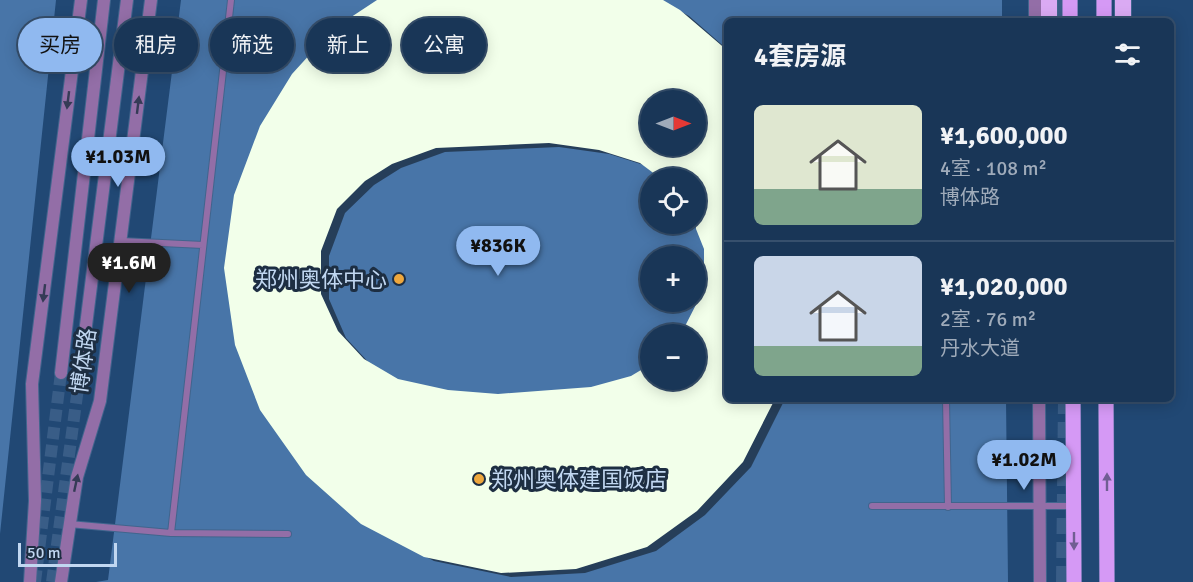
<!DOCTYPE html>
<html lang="zh">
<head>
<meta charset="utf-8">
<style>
  body { margin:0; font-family:Signika,"Noto Sans SC",sans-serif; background:#264161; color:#f1f3f6; height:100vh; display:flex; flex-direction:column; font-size:22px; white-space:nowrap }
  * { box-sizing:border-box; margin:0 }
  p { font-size:20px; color:#9fabba }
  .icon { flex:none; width:33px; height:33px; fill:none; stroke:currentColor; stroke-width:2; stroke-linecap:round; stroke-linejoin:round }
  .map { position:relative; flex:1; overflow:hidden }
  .drawer { position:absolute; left:724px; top:18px; width:450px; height:384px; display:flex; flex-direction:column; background:#193657; border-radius:9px; box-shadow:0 3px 15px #0003,0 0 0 2px #37506d }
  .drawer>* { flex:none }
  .hud { position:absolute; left:18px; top:18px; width:570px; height:54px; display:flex; gap:12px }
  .needle { width:39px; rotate:90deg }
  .fabs { position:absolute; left:640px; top:90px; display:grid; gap:12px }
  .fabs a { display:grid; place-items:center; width:66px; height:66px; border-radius:50%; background:#193657; box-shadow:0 3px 15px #0003,0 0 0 2px #37506d; font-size:30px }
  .scale { position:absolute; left:18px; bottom:15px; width:99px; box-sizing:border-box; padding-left:6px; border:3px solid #c1d7f1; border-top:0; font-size:16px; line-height:21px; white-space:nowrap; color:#c1d7f1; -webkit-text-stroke:4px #1d2e42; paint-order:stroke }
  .price { position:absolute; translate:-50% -51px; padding:0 14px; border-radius:21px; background:#90b9f0; color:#111; font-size:20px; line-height:39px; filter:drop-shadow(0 2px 3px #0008) }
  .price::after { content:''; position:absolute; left:50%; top:36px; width:18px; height:14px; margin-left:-9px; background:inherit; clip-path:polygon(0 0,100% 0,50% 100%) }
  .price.current { background:#222; color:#fff }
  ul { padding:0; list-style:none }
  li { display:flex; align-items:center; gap:18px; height:150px; padding:0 30px }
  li+li { border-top:2px solid #37506d }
  li span { display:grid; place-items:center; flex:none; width:168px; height:120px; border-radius:9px; color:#555 }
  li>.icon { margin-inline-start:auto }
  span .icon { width:72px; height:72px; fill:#fffc; stroke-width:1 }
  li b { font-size:26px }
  h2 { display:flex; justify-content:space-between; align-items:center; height:72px; padding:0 30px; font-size:26px }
  .tag { padding:0 21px; border-radius:27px; background:#193657; box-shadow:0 3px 15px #0003,0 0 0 2px #37506d; font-size:21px; line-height:54px }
  .tag.current { background:#90b9f0; color:#111 }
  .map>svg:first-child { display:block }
  .green { fill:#4875a8; fill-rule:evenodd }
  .shadow { fill:#0007; fill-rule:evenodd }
  .building { fill:#f2ffea; fill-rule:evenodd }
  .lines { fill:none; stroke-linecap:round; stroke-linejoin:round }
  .tertiary-tunnel { stroke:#395d87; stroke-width:12; stroke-dasharray:12 6; stroke-linecap:butt }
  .trunk-tunnel { stroke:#395d87; stroke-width:16; stroke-dasharray:16 8; stroke-linecap:butt }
  .service-casing { stroke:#41658d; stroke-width:8 }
  .minor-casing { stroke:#41658d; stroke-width:14 }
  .tertiary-casing { stroke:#41658d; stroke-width:14 }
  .primary-casing { stroke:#41658d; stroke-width:16 }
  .trunk-casing { stroke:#41658d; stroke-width:18 }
  .service { stroke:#936ea7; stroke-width:6 }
  .minor { stroke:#936ea7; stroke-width:12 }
  .tertiary { stroke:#936ea7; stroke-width:12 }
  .primary { stroke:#d599f5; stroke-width:15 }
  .trunk { stroke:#daaaf3; stroke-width:16 }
  .oneway { fill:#353b56 }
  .oneway2 { fill:#705e93 }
  .poi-dot { fill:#eea73d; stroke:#1d2e42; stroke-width:2 }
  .labels { text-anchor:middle; stroke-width:6; stroke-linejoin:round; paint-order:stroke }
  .poi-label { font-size:22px; fill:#c1d7f1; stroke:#1d2e42; text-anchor:end }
  .street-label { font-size:22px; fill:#c1d7f1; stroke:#1d2e42 }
</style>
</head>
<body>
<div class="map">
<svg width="1193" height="582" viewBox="0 0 1193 582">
  <rect width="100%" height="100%" fill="#214874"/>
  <path class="green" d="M0,0h56l-56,534z
    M181,0h821v21h-274v378h278l2,183h-912l12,-2zM651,100h45v46h-45zM651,178h45v46h-45zM651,256h45v46h-45zM651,334h45v46h-45z"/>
  <path class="shadow" d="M379,0h281l29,16 39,34v349h57l-34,68 -46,48 -49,36 -71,22 -74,4 -77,-16 -63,-33 -134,-183zM651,100h45v46h-45zM559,147l50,7 38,12 16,12h33l-1,46 10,25v41l-22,44h13v46h-45v-14l-19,11 -41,11 -93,7 -50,-3 -50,-12 -26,-14 -26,-28 -17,-39v-43l16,-43 29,-28 27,-17 44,-16z"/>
  <path class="building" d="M377,0h286l17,10 48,41v348h47l-32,63 -46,49 -50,36 -71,22 -75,4 -77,-16 -63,-33 -55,-49 -46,-65 -25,-65 -11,-77 10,-73 26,-69 32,-52 41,-45zM651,100h45v46h-45zM549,143l50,7 41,13 20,15h36v51l8,20v40l-23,45h15v46h-45v-16l-20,12 -40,11 -93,7 -50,-4 -50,-11 -34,-20 -26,-28 -17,-37v-43l16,-42 28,-28 27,-17 44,-16z"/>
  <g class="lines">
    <path class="tertiary-tunnel" d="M35,582l26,-209
      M52,582l28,-209"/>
    <path class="trunk-tunnel" d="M1060,0v21
      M1064,582l2,-183"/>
    <g class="service-casing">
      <path id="service" d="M121,241l82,4
        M946,399l2,108
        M872,506h201
        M69,524l102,9 60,-533
        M171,533l117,1"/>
    </g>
    <g class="minor-casing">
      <path id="minor" d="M1035,0v21
        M1039,399l1,183"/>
    </g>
    <g class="tertiary-casing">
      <path id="tertiary" d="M61,373l43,-373
        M80,373l47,-373
        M30,582l5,-81 -3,-117 49,-384
        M61,582l16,-105 23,-76 51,-401"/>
    </g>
    <g class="primary-casing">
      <path id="primary" d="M1070,0v21
        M1104,0v21
        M1073,399l1,183
        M1106,399l1,183"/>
    </g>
    <g class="trunk-casing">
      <path id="trunk" d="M1049,0v21
        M1123,21v-21"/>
    </g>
    <use href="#service" class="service"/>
    <use href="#minor" class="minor"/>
    <use href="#tertiary" class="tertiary"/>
    <use href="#primary" class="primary"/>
    <use href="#trunk" class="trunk"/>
  </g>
  <defs><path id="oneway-solid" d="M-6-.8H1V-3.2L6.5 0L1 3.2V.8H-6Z" transform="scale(1.5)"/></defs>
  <g class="oneway">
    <use href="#oneway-solid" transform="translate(68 100) rotate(97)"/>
    <use href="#oneway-solid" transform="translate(138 105) rotate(-83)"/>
    <use href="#oneway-solid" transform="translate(44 293) rotate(97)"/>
    <use href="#oneway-solid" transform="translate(76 483) rotate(-78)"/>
  </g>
  <g class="oneway2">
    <use href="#oneway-solid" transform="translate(1107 482) rotate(-90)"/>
    <use href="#oneway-solid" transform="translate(1074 541) rotate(90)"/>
  </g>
  <g class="poi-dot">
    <circle cx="399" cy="279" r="6"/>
    <circle cx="479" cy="479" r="6"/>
  </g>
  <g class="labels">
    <g class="poi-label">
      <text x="387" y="287">郑州奥体中心</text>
      <text x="491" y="487" text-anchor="start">郑州奥体建国饭店</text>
    </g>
    <g class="street-label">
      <text transform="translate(83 361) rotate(-82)" y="8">博体路</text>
    </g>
  </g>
</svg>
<div class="fabs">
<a><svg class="needle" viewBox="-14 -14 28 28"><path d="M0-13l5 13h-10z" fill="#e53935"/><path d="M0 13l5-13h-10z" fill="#9fabba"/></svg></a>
<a><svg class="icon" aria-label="locate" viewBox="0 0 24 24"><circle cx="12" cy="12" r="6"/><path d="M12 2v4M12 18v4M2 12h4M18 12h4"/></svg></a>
<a>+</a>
<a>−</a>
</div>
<div class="scale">50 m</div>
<b class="price" style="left:118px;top:188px">¥1.03M</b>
<b class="price" style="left:498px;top:277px">¥836K</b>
<b class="price current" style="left:129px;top:294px">¥1.6M</b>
<b class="price" style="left:1024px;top:491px">¥1.02M</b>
<div class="hud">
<a class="tag current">买房</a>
<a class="tag">租房</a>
<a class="tag">筛选</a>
<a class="tag">新上</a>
<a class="tag">公寓</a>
</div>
<section class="drawer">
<h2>4套房源<svg class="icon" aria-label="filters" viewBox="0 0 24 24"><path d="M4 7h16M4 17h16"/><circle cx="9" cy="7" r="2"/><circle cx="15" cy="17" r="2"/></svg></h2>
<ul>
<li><span style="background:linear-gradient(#dfe7d0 70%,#7fa58c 0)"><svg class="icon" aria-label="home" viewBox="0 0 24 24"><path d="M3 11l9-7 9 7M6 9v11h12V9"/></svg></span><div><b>¥1,600,000</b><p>4室 · 108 m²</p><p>博体路</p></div></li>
<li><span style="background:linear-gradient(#c9d6e8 75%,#7fa58c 0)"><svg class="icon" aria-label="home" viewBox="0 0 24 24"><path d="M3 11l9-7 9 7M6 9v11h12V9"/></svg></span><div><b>¥1,020,000</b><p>2室 · 76 m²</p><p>丹水大道</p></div></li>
</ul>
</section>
</div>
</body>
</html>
